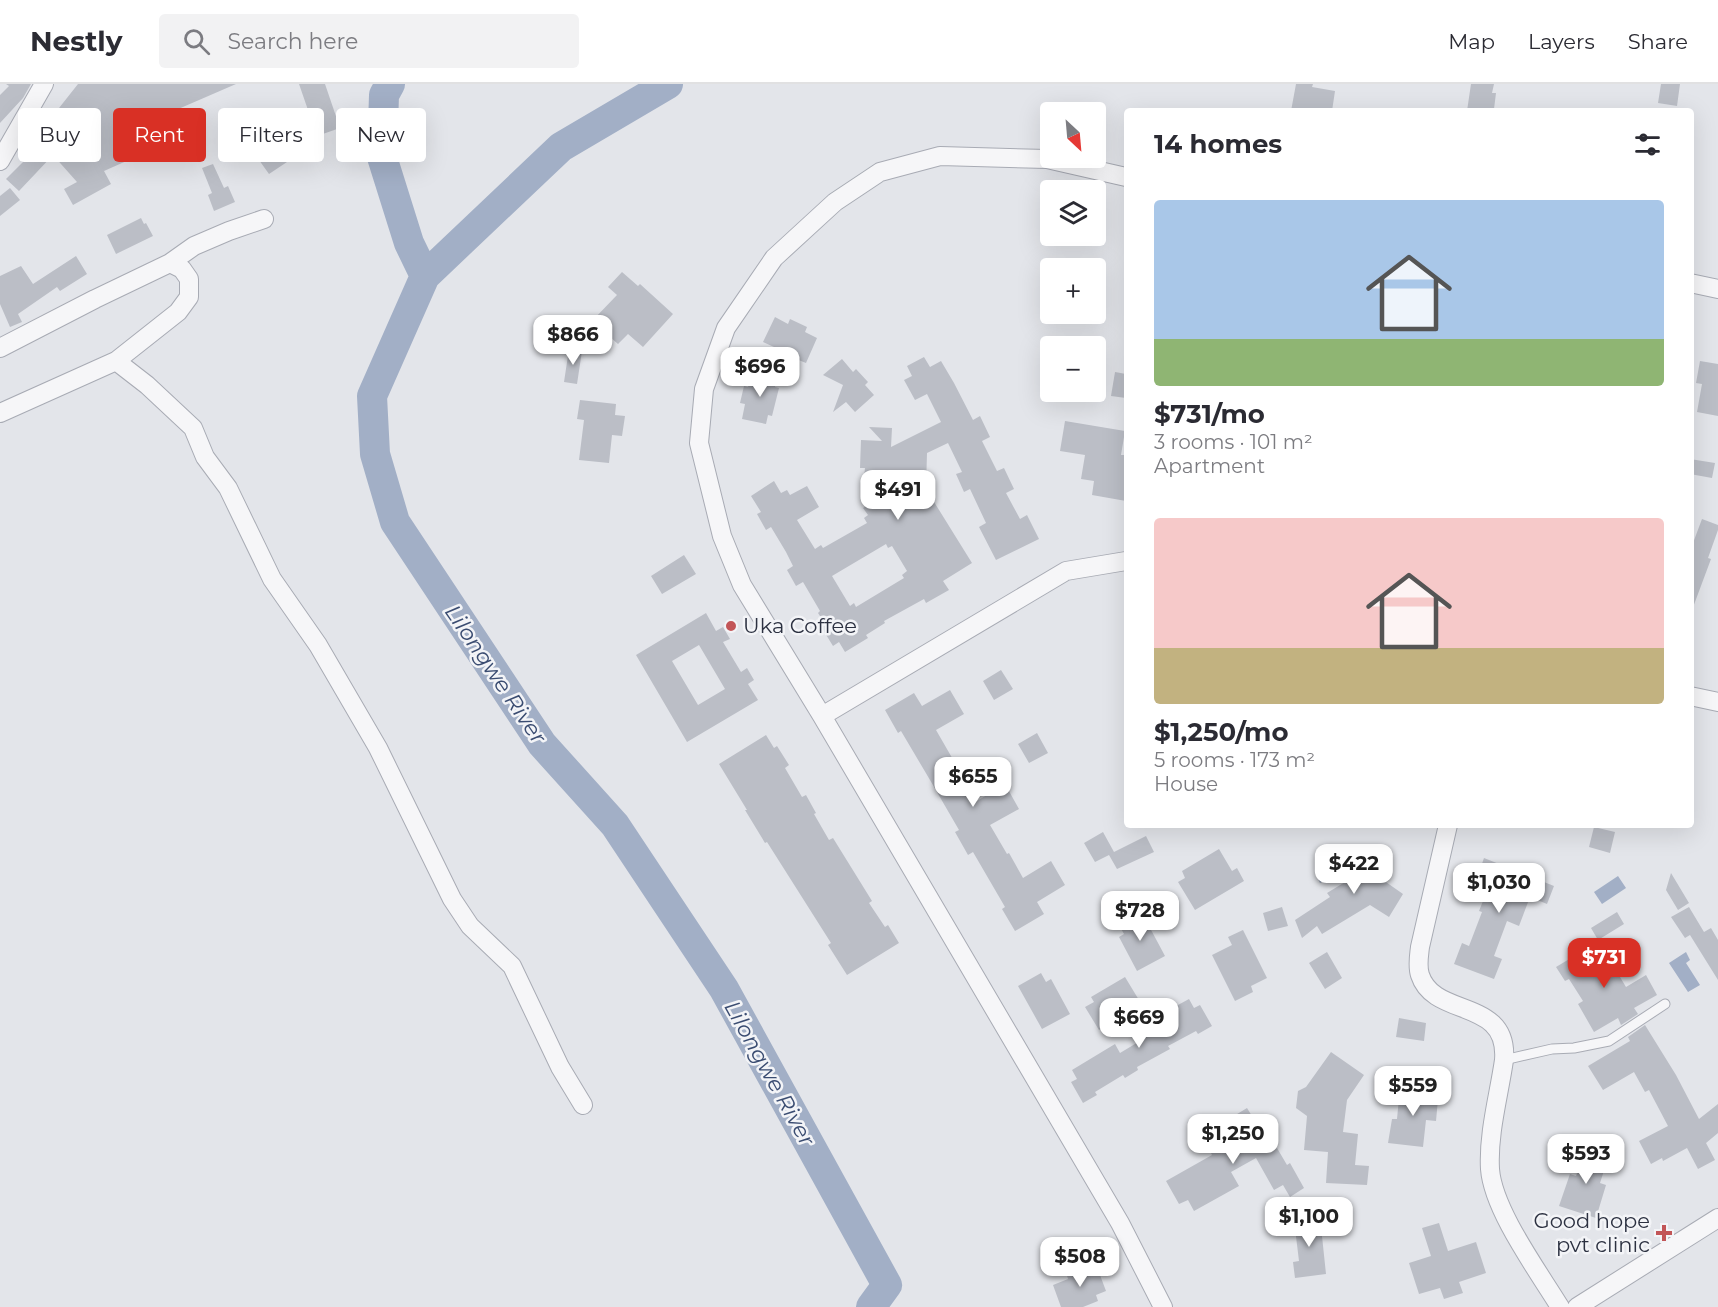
<!DOCTYPE html>
<html lang="en">
<head>
<meta charset="utf-8">
<style>
  body { margin:0; font-family:Montserrat,sans-serif; background:#f2f2f3; color:#2b2b33; height:100vh; display:flex; flex-direction:column; font-size:22px; white-space:nowrap }
  * { box-sizing:border-box; margin:0 }
  p { font-size:20px; color:#7c7c81 }
  .icon { flex:none; width:33px; height:33px; fill:none; stroke:currentColor; stroke-width:2; stroke-linecap:round; stroke-linejoin:round }
  .map { position:relative; flex:1; overflow:hidden }
  .side { position:absolute; left:1124px; top:24px; width:570px; height:720px; display:flex; flex-direction:column; background:#fff; border-radius:6px; box-shadow:0 6px 24px #0002 }
  .side>* { flex:none }
  .top-card { position:absolute; left:18px; top:24px; width:570px; height:54px; display:flex; gap:12px }
  .needle { width:39px; rotate:154deg }
  .buttons { position:absolute; left:1040px; top:18px; display:grid; gap:12px }
  .buttons a { display:grid; place-items:center; width:66px; height:66px; border-radius:6px; background:#fff; box-shadow:0 6px 24px #0002; font-size:30px }
  .price { position:absolute; translate:-50% -51px; padding:0 14px; border-radius:12px; background:#fff; color:#222; font-size:20px; line-height:39px; filter:drop-shadow(0 2px 3px #0008) }
  .price::after { content:''; position:absolute; left:50%; top:36px; width:18px; height:14px; margin-left:-9px; background:inherit; clip-path:polygon(0 0,100% 0,50% 100%) }
  .price.active { background:#d93025; color:#fff }
  ul { padding:0; list-style:none }
  li { display:grid; align-content:center; gap:12px; height:318px; padding:0 30px }
  li span { display:grid; place-items:center; height:186px; border-radius:6px; color:#555 }
  li>.icon { margin-inline-start:auto }
  span .icon { width:108px; height:108px; fill:#fffc; stroke-width:1 }
  li b { font-size:26px }
  h2 { display:flex; justify-content:space-between; align-items:center; height:72px; padding:0 30px; font-size:26px }
  .chip { padding:0 21px; border-radius:6px; background:#fff; box-shadow:0 6px 24px #0002; font-size:21px; line-height:54px }
  .chip.active { background:#d93025; color:#fff }
  header { display:flex; align-items:center; gap:36px; box-sizing:border-box; height:84px; padding:0 30px; background:#fff; border-bottom:2px solid #e1e1e2 }
  header strong { font-size:28px }
  nav { display:flex; gap:33px; margin-inline-start:auto; font-size:21px }
  .search { width:420px; height:54px; background:#f2f2f3; display:flex; align-items:center; gap:15px; box-sizing:border-box; padding:0 21px; border-radius:6px; color:#7c7c81; font-size:22px }
  .map>svg:first-child { display:block }
  .water { fill:#a2afc6 }
  .lines { fill:none; stroke-linecap:round; stroke-linejoin:round }
  .river { stroke:#a2afc6; stroke-width:30 }
  .building { fill:#bbbec6; fill-rule:evenodd }
  .lane-casing { stroke:#a8abb4; stroke-width:11 }
  .street-casing { stroke:#a8abb4; stroke-width:20 }
  .lane { stroke:#f6f6f8; stroke-width:9 }
  .street { stroke:#f6f6f8; stroke-width:18 }
  .poi-dot { fill:#c25557; stroke:#f3f4f7; stroke-width:2 }
  .labels { text-anchor:middle; stroke-width:5; stroke-linejoin:round; paint-order:stroke }
  .poi-label { font-size:21px; fill:#2c3141; stroke:#f3f4f7; text-anchor:start }
  .water-label { font-size:22px; font-style:italic; fill:#3a4c71; stroke:#f3f4f7 }
</style>
</head>
<body>
<header>
<strong>Nestly</strong>
<div class="search"><svg class="icon" aria-label="search" viewBox="0 0 24 24"><circle cx="10" cy="10" r="6"/><path d="M15 15l6 6"/></svg>Search here</div>
<nav><a>Map</a><a>Layers</a><a>Share</a></nav>
</header>
<div class="map">
<svg width="1718" height="1223" viewBox="0 0 1718 1223">
  <rect width="100%" height="100%" fill="#e3e5ea"/>
  <path class="water" d="M1319,768l15,8 5,9 -3,5 -16,9 -5,-11z
    M1618,792l8,12 -24,16 -8,-12z
    M1686,868l4,8 -4,3 14,22 -12,7 -19,-29z"/>
  <g class="lines">
    <path class="river" d="M390,0l-6,11 -2,62 27,86 16,33
      M668,0l-107,63 -136,129 -53,120 3,58 20,68 147,222 73,81 109,164 163,296 -16,22"/>
  </g>
  <path class="building" d="M6,0h25l-8,14 -23,25v-28l9,-9z
    M78,0h158l-90,39 9,19 -18,8 3,5 -36,16 7,13 -38,21 -9,-16 13,-7 -24,-27 -34,36 -13,-12 28,-28 -5,-5z
    M299,0h26l15,44 -23,8z
    M1296,0h17l-1,3 23,4 -3,20h-41z
    M1471,0h23l-2,9h4l-2,16 -5,-1 -1,3h-21z
    M1661,0h19l-3,22 -19,-3z
    M277,63l10,15 -18,12 -10,-14z
    M213,80l11,24 4,-2 7,16 -21,9 -6,-16 4,-2 -10,-25z
    M10,104l10,12 -20,16v-20z
    M141,134l3,6 2,-1 7,13 -37,18 -9,-19z
    M76,172l11,18 -27,17 -3,-4 -39,27 4,8 -12,5 -10,-23v-28l21,-10 12,18z
    M622,188l16,14 2,-2 33,30 -30,33 -15,-13 -10,10 -26,-23 25,-26 -9,-8z
    M775,233l13,7 2,-5 17,8 -2,5 12,6 -11,25 -10,-4 -1,3 -23,-10 2,-5 -11,-5z
    M569,265l13,2 -5,33 -13,-2z
    M924,273l6,10 11,-6 13,22 19,37 7,-4 10,21 -8,4 15,30 7,-3 10,21 -8,4 14,26 7,-4 12,24 -43,21 -17,-33 7,-4 -16,-34 -6,3 -8,-18 6,-2 -14,-29 -21,10 -1,36 46,74 -29,18 6,9 -23,13 -2,-4 -40,22 1,2 -19,12 2,3 -23,14 -6,-10 -6,4 -13,-21 4,-3 -6,-9 2,-2 -17,-29 -7,4 -9,-16 6,-4 -7,-14 -15,-25 -5,3 -9,-16 4,-2 -10,-16 23,-15 7,12 6,-3 3,5 17,-9 12,21 -22,13 18,29 6,-4 2,3 44,-25 -3,-5 4,-3 -5,-7 48,-30 -47,-1 1,-9h-5l1,-28 21,1 -13,-14 23,1 -1,19 50,-25 -14,-28 -12,6 -11,-20 8,-4 -5,-10zM886,460l2,4 4,-2 15,25 -5,4 2,3 -48,29 -2,-4 -4,3 -18,-30z
    M842,275l11,13 3,-3 12,13 -3,3 9,10 -19,17 -9,-10 -13,10 10,-27 -20,-10z
    M1700,277l18,3v52l-21,-4 5,-28 -6,-1z
    M752,287l25,6 -2,10 4,1 -7,28 -4,-1 -2,9 -24,-5 3,-15 -5,-1 4,-17 4,1z
    M1115,288l11,2v24l-15,-2z
    M580,316l36,4 -1,11 10,1 -3,20 -10,-1 -3,28 -30,-3 5,-40 -7,-1z
    M1065,337l60,10 -4,24h5v46l-34,-6 2,-14 -13,-2 4,-24 -25,-4z
    M1690,375l25,4 -3,15 -22,-4z
    M1702,435l16,6v5l-10,28 3,1 -19,51 -2,-59z
    M684,471l12,19 -34,20 -11,-18z
    M706,529l10,18 7,-4 7,12 -7,3 18,30 6,-4 7,12 -6,4 10,16 -71,42 -51,-87zM699,561l26,44 -27,16 -26,-44z
    M1001,586l12,19 -19,11 -11,-19z
    M950,606l14,24 -28,16 41,71 28,-17 14,25 -29,16 17,29 2,-1 14,25 28,-17 14,24 -28,17 7,12 -29,17 -13,-22 3,-2 -32,-55 -5,3 -13,-23 4,-2 -29,-50 -29,-49 -3,2 -13,-23 29,-17 8,13z
    M1037,649l11,20 -19,10 -11,-19z
    M766,651l8,13 3,-2 12,19 -4,3 17,29 4,-2 10,18 -2,1 15,26 4,-2 39,63 -3,2 16,24 3,-2 11,18 -52,32 -19,-30 3,-2 -64,-101 -2,1 -20,-33h2l-28,-46z
    M1594,743l21,5 -5,21 -21,-6z
    M1103,748l11,20 32,-16 8,16 -37,17 -8,-14 -14,7 -11,-19z
    M1357,764l32,8 -6,24 20,14 -14,23 -19,-12 -48,29 -5,-8 -15,12 -7,-18 35,-23 -3,-4 23,-14z
    M1219,765l13,22 5,-3 7,13 -49,29 -17,-28 7,-4 -3,-7z
    M1484,774l70,28 -7,18 -17,-7 -11,29 -12,-5 -13,35 8,3 -8,20 -40,-15 8,-21 7,3 13,-34 -3,-1 10,-25 -13,-5z
    M1671,789l18,30 -11,7 -12,-20z
    M1282,823l6,19 -20,5 -5,-18z
    M1689,823l15,25 7,-4 7,12v40l-28,-45 -5,3 -14,-21z
    M1617,828l7,12 -26,16 -7,-12z
    M1142,829l23,43 -28,15 -18,-34 5,-3 -5,-9z
    M1243,846l24,48 -16,8 2,6 -18,9 -23,-46 20,-10 -4,-8z
    M1596,859l15,26 3,-2 12,20 20,-12 11,20 -23,13 4,6 -17,11 -3,-7 -24,14 -16,-28 5,-3 -14,-22 -4,2 -9,-14z
    M1327,868l15,26 -17,11 -16,-26z
    M1041,889l5,9 5,-3 19,35 -28,15 -24,-43z
    M1125,893l17,28 -43,25 -14,-23 9,-5 -3,-5z
    M1189,915l5,9 6,-3 12,21 -14,8 -2,-3 -28,15 2,3 -33,18 1,3 -13,8 -2,-3 -28,17 2,3 -14,8 -12,-21 6,-3 -5,-9 43,-26 5,9 25,-15 -1,-2 6,-4 -5,-9z
    M1399,934l27,5 -2,18 -28,-4z
    M1645,941l31,50 23,44 19,-15v29l-12,10 9,17 -17,9 -11,-21 -24,13 -1,-3 -11,6 -12,-23 29,-15 -19,-36 -4,2 -11,-20 -31,18 -15,-24 42,-25 -2,-4z
    M1331,968l33,23 -17,25 -4,32 15,2 -3,31 14,1 -2,19 -41,-2 2,-31 -24,-2 3,-34 -11,-8 2,-17 8,-4z
    M1400,1004l34,2 -1,8 5,1 -2,22 -10,-1 -3,27 -35,-4 4,-24h5z
    M1247,1024l26,42 4,-2 10,17 3,-2 14,25 -14,9 -7,-12 -9,5 -18,-32 -25,14 8,14 -45,25 -6,-11 -9,4 -13,-23 46,-26 -4,-8 23,-13 -7,-12z
    M1586,1064l23,7 -9,28 6,2 -10,33 -37,-12 11,-32 6,2z
    M1320,1133l6,57 -31,4 -2,-16 6,-1 -5,-41z
    M1439,1139l9,28 28,-9 10,31 -27,9 4,11 -19,6 -4,-11 -21,6 -10,-31 22,-7 -9,-28z
    M1079,1183l3,6 15,-6 9,24 -10,4 2,6 -15,6h-22l-8,-22 15,-6 -2,-7z"/>
  <g class="lines">
    <g class="lane-casing">
      <path id="lane" d="M1504,976l48,-11 22,-1 35,-7 56,-37"/>
    </g>
    <g class="street-casing">
      <path id="street" d="M0,77l44,-77
        M1126,93l-79,-18 -107,-3 -60,16 -45,30 -61,56 -48,70 -22,61 -5,54 23,93 20,49 80,131 298,507 43,84
        M1690,199l28,6
        M0,264l95,-49 75,-36 24,-17 35,-15 35,-12
        M116,277l31,24 46,43 12,29 23,31 44,91 46,66 60,103 74,151 18,27 42,40 48,101 23,38
        M0,329l116,-52 62,-49 11,-15v-18l-7,-10 -12,-6
        M1690,612l28,6
        M822,632l244,-145 60,-10
        M1448,741l-28,122c-1,9 -3,19 0,28 14,44 89,22 84,85 -5,35 -16,73 -14,109 3,41 48,102 70,138
        M1577,1223l141,-89"/>
    </g>
    <use href="#lane" class="lane"/>
    <use href="#street" class="street"/>
  </g>
  <g class="poi-dot">
    <circle cx="731" cy="542" r="6"/>
    <path d="M1661 1140h6v6h6v6h-6v6h-6v-6h-6v-6h6z"/>
  </g>
  <g class="labels">
    <g class="poi-label">
      <text x="743" y="549">Uka Coffee</text>
      <text x="1650" y="1144" text-anchor="end">Good hope<tspan x="1650" dy="24">pvt clinic</tspan></text>
    </g>
    <g class="water-label">
      <text transform="translate(496 590) rotate(56)" y="8">Lilongwe River</text>
      <text transform="translate(770 989) rotate(61)" y="8">Lilongwe River</text>
    </g>
  </g>
</svg>
<div class="buttons">
<a><svg class="needle" viewBox="-14 -14 28 28"><path d="M0-13l5 13h-10z" fill="#e53935"/><path d="M0 13l5-13h-10z" fill="#7c7c81"/></svg></a>
<a><svg class="icon" aria-label="layers" viewBox="0 0 24 24"><path d="M12 4l9 5-9 5-9-5zM3 14l9 5 9-5"/></svg></a>
<a>+</a>
<a>−</a>
</div>
<b class="price" style="left:573px;top:282px">$866</b>
<b class="price" style="left:760px;top:314px">$696</b>
<b class="price" style="left:898px;top:437px">$491</b>
<b class="price" style="left:973px;top:724px">$655</b>
<b class="price" style="left:1354px;top:811px">$422</b>
<b class="price" style="left:1499px;top:830px">$1,030</b>
<b class="price" style="left:1140px;top:858px">$728</b>
<b class="price active" style="left:1604px;top:905px">$731</b>
<b class="price" style="left:1139px;top:965px">$669</b>
<b class="price" style="left:1413px;top:1033px">$559</b>
<b class="price" style="left:1233px;top:1081px">$1,250</b>
<b class="price" style="left:1586px;top:1101px">$593</b>
<b class="price" style="left:1309px;top:1164px">$1,100</b>
<b class="price" style="left:1080px;top:1204px">$508</b>
<div class="top-card">
<a class="chip">Buy</a>
<a class="chip active">Rent</a>
<a class="chip">Filters</a>
<a class="chip">New</a>
</div>
<section class="side">
<h2>14 homes<svg class="icon" aria-label="filters" viewBox="0 0 24 24"><path d="M4 7h16M4 17h16"/><circle cx="9" cy="7" r="2"/><circle cx="15" cy="17" r="2"/></svg></h2>
<ul>
<li><span style="background:linear-gradient(#a9c7e8 75%,#8fb573 0)"><svg class="icon" aria-label="home" viewBox="0 0 24 24"><path d="M3 11l9-7 9 7M6 9v11h12V9"/></svg></span><div><b>$731/mo</b><p>3 rooms · 101 m²</p><p>Apartment</p></div></li>
<li><span style="background:linear-gradient(#f6c9c9 70%,#c2b280 0)"><svg class="icon" aria-label="home" viewBox="0 0 24 24"><path d="M3 11l9-7 9 7M6 9v11h12V9"/></svg></span><div><b>$1,250/mo</b><p>5 rooms · 173 m²</p><p>House</p></div></li>
</ul>
</section>
</div>
</body>
</html>
